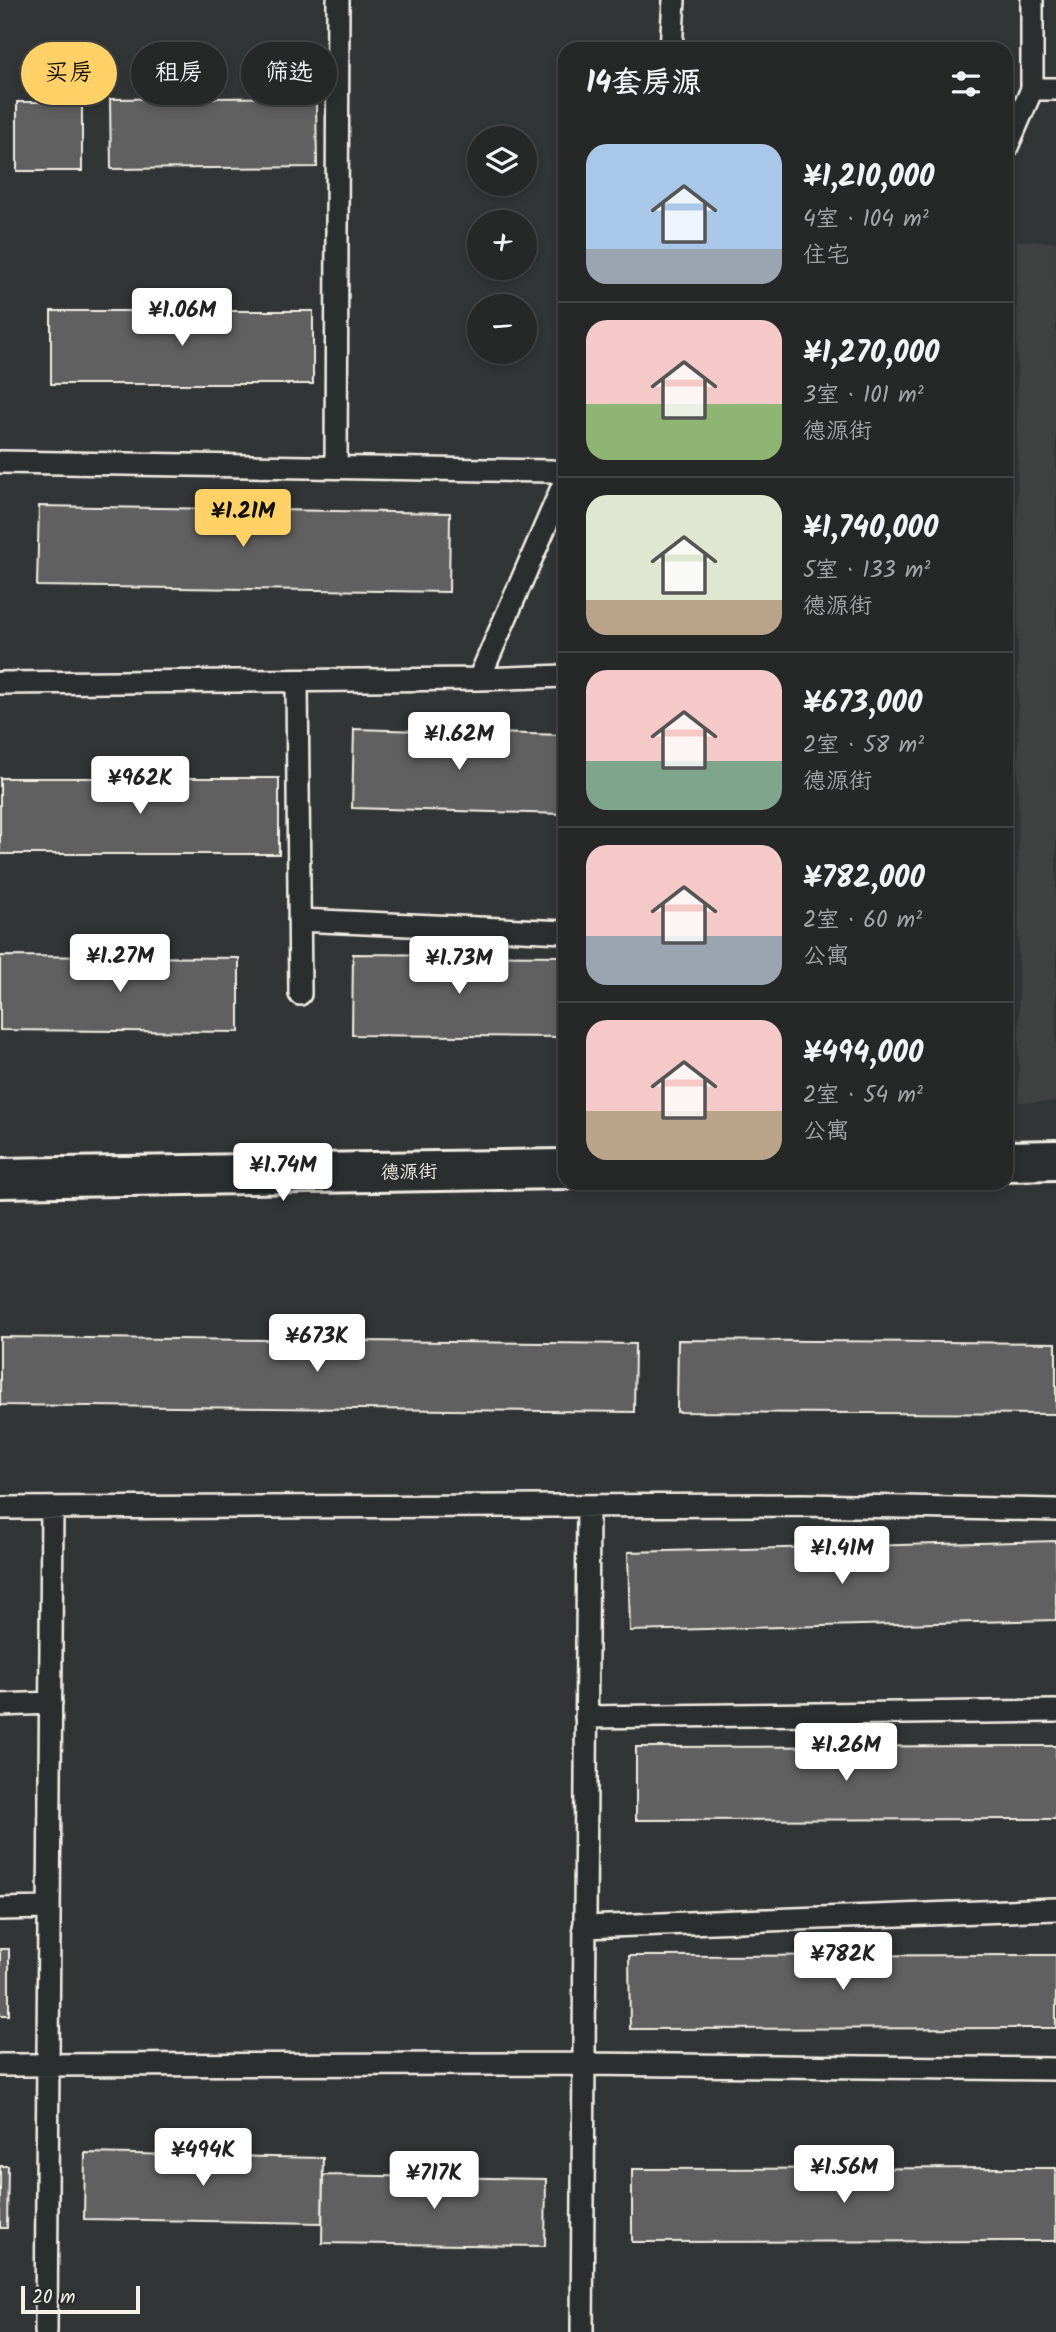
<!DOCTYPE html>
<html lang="zh">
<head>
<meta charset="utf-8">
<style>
  body { margin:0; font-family:Kalam,"LXGW WenKai TC",sans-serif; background:#323434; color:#f1f3f6; height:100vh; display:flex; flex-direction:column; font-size:26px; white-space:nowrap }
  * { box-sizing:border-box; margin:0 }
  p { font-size:23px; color:#a4a6a8 }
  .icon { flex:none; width:38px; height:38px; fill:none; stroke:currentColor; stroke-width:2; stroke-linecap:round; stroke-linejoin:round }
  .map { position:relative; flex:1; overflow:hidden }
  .details { position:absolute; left:558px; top:42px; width:455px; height:1148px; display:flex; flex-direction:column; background:#262828; border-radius:21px; box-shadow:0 4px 10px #0003,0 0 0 2px #424445 }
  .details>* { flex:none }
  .banner { position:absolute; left:21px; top:42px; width:432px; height:63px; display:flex; gap:14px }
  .fabs { position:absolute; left:467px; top:126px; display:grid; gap:14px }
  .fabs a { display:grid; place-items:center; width:70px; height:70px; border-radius:50%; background:#262828; box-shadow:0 4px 10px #0003,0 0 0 2px #424445; font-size:35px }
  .scale { position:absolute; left:21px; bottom:18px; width:119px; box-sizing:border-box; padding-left:7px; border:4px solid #f4f1e8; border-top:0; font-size:19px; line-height:24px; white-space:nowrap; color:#f4f1e8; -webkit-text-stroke:5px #2a2d2e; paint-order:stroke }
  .price { position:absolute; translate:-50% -60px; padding:0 16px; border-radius:7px; background:#fff; color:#222; font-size:23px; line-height:46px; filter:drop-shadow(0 2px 4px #0008) }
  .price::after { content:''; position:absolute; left:50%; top:42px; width:21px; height:16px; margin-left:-10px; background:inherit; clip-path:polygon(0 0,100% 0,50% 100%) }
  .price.on { background:#ffd166; color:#111 }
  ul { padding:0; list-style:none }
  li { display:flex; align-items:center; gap:21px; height:175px; padding:0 28px }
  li+li { border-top:2px solid #424445 }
  li span { display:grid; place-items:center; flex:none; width:196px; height:140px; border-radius:21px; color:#555 }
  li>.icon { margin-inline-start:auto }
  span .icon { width:84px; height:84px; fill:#fffc; stroke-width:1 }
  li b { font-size:30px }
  h2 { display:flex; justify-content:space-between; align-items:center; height:84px; padding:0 28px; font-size:30px }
  .tag { padding:0 24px; border-radius:32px; background:#262828; box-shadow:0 4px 10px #0003,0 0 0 2px #424445; font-size:24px; line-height:63px }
  .tag.on { background:#ffd166; color:#111 }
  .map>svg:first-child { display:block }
  .built { fill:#404242 }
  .building { fill:#5f605f; stroke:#f4f1e8; stroke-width:2 }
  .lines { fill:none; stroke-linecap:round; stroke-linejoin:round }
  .service-casing { stroke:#f4f1e8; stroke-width:26 }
  .tertiary-casing { stroke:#f4f1e8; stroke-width:44 }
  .service { stroke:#2a2d2e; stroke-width:21 }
  .tertiary { stroke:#2a2d2e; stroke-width:38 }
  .labels { text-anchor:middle; stroke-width:5; stroke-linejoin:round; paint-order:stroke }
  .street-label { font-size:19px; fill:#f4f1e8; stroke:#2a2d2e }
</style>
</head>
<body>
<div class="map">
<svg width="1056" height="2332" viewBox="0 0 1056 2332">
  <rect width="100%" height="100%" fill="#323535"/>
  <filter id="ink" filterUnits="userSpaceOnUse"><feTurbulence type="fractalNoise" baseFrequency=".0143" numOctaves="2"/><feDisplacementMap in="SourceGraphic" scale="14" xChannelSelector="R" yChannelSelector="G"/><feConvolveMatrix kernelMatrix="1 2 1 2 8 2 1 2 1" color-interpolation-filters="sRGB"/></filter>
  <g filter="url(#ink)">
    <path class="built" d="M1017,241l39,1v860h-37z"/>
    <path class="building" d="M316,97l1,70 -206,2 -1,-70z
      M17,102h65v69h-65z
      M51,311h262v73h-262z
      M39,506l411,7 -1,79 -412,-6z
      M354,729l211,6v79l-213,-6z
      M0,778h279v76h-279z
      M353,954l212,2v81l-213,-2z
      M0,956l239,2v74l-239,-2z
      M0,1337l635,7 -1,68 -634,-7z
      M678,1340l378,3v71l-379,-2z
      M1056,1541v79l-426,11 -2,-79z
      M1056,1746v73l-420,1v-73z
      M0,1949h9v66h-9z
      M1056,1955v73l-426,1 -1,-73z
      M85,2153l238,5 -1,65 -238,-4z
      M0,2166h8l-1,62h-7z
      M1056,2168v73l-424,1v-73z
      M323,2175l223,4 -1,67 -223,-3z"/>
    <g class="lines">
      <g class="service-casing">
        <path id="service" d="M671,49l3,-49
          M1032,89h24
          M1006,149l26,-60v-89
          M0,462l552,9 13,4
          M336,467l2,-467
          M479,679l86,-198
          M297,681l3,313
          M0,683l479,-4 86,-3
          M299,920l266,12
          M0,1508l804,-3 252,5
          M0,1705l51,-2
          M586,1717l470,-6
          M0,1909l49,-1
          M584,1927l472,-18
          M0,2065l583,-1 473,5
          M46,2332l6,-824
          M582,2332l6,-826"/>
      </g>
      <g class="tertiary-casing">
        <path id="tertiary" d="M1006,1161l50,-1
          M0,1178l565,-9"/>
      </g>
      <use href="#service" class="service"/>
      <use href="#tertiary" class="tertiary"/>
    </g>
  </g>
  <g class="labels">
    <g class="street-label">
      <text transform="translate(409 1171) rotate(-1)" y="7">德源街</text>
    </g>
  </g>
</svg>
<div class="fabs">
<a><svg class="icon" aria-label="layers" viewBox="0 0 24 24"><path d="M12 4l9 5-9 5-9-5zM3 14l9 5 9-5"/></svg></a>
<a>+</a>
<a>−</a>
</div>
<div class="scale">20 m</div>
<b class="price" style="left:182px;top:348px">¥1.06M</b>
<b class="price on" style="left:243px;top:549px">¥1.21M</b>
<b class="price" style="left:459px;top:772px">¥1.62M</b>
<b class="price" style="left:140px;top:816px">¥962K</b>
<b class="price" style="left:120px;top:994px">¥1.27M</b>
<b class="price" style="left:459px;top:996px">¥1.73M</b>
<b class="price" style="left:283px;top:1203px">¥1.74M</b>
<b class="price" style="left:317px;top:1374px">¥673K</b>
<b class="price" style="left:842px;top:1586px">¥1.41M</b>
<b class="price" style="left:846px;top:1783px">¥1.26M</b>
<b class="price" style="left:843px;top:1992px">¥782K</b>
<b class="price" style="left:203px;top:2188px">¥494K</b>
<b class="price" style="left:844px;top:2205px">¥1.56M</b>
<b class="price" style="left:434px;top:2211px">¥717K</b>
<div class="banner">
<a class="tag on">买房</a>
<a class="tag">租房</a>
<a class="tag">筛选</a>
</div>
<section class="details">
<h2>14套房源<svg class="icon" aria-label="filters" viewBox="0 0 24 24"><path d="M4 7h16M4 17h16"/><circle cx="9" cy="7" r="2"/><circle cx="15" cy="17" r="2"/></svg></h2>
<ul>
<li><span style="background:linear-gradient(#a9c7e8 75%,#9aa5b1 0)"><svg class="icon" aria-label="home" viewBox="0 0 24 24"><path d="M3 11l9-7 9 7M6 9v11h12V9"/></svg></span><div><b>¥1,210,000</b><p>4室 · 104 m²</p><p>住宅</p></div></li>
<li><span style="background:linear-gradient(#f6c9c9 60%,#8fb573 0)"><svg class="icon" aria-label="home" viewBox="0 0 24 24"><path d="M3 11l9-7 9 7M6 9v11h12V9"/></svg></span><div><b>¥1,270,000</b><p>3室 · 101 m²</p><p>德源街</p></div></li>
<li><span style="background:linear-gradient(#dfe7d0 75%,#b9a48a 0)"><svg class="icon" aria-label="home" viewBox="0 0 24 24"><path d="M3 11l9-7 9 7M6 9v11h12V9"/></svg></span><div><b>¥1,740,000</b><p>5室 · 133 m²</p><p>德源街</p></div></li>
<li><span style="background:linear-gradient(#f6c9c9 65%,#7fa58c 0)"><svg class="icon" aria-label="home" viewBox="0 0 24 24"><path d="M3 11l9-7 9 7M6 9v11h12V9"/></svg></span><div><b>¥673,000</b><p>2室 · 58 m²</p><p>德源街</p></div></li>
<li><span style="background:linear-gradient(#f6c9c9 65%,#9aa5b1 0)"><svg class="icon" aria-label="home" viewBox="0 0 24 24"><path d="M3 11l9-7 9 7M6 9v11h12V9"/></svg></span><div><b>¥782,000</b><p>2室 · 60 m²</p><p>公寓</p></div></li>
<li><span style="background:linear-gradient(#f6c9c9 65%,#b9a48a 0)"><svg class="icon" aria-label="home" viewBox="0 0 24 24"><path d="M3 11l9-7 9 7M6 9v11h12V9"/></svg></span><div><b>¥494,000</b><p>2室 · 54 m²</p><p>公寓</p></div></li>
</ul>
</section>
</div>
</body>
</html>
